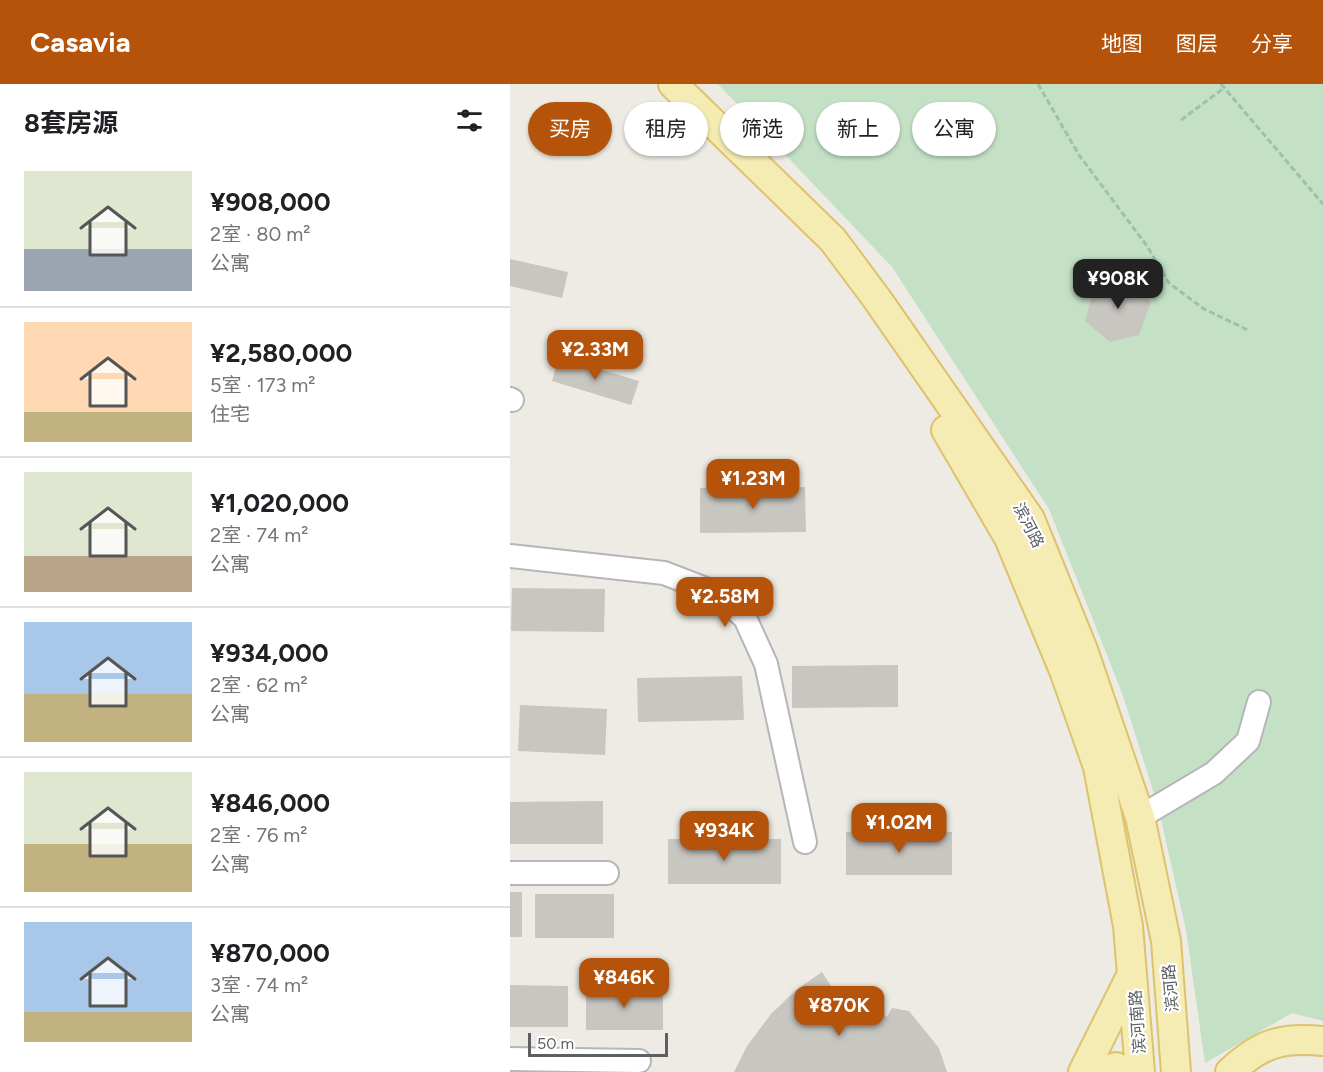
<!DOCTYPE html>
<html lang="zh">
<head>
<meta charset="utf-8">
<style>
  body { margin:0; font-family:Figtree,"Noto Sans SC",sans-serif; background:#f6f6f6; color:#202124; height:100vh; display:flex; flex-direction:column; font-size:22px; white-space:nowrap }
  * { box-sizing:border-box; margin:0 }
  p { font-size:20px; color:#757577 }
  .icon { flex:none; width:33px; height:33px; fill:none; stroke:currentColor; stroke-width:2; stroke-linecap:round; stroke-linejoin:round }
  .map { position:relative; flex:1; overflow:hidden }
  .sheet { display:flex; flex-direction:column; background:#fff; width:510px }
  .sheet>* { flex:none }
  .guide { position:absolute; left:18px; top:18px; width:570px; height:54px; display:flex; gap:12px }
  .scale { position:absolute; left:18px; bottom:15px; width:140px; box-sizing:border-box; padding-left:6px; border:3px solid #5c5f63; border-top:0; font-size:16px; line-height:21px; white-space:nowrap; color:#5c5f63; -webkit-text-stroke:4px #fff; paint-order:stroke }
  .price { position:absolute; translate:-50% -51px; padding:0 14px; border-radius:12px; background:#b45309; color:#fff; font-size:20px; line-height:39px; filter:drop-shadow(0 2px 3px #0008) }
  .price::after { content:''; position:absolute; left:50%; top:36px; width:18px; height:14px; margin-left:-9px; background:inherit; clip-path:polygon(0 0,100% 0,50% 100%) }
  .price.active { background:#222; color:#fff }
  ul { padding:0; list-style:none }
  li { display:flex; align-items:center; gap:18px; height:150px; padding:0 24px }
  li+li { border-top:2px solid #e0e0e0 }
  li span { display:grid; place-items:center; flex:none; width:168px; height:120px; border-radius:0px; color:#555 }
  li>.icon { margin-inline-start:auto }
  span .icon { width:72px; height:72px; fill:#fffc; stroke-width:1 }
  li b { font-size:26px }
  h2 { display:flex; justify-content:space-between; align-items:center; height:72px; padding:0 24px; font-size:26px }
  .chip { padding:0 21px; border-radius:27px; background:#fff; box-shadow:0 2px 4px #0004; font-size:21px; line-height:54px }
  .chip.active { background:#b45309; color:#fff }
  header { display:flex; align-items:center; gap:36px; box-sizing:border-box; height:84px; padding:0 30px; background:#b45309; color:#fff }
  header strong { font-size:28px }
  nav { display:flex; gap:33px; margin-inline-start:auto; font-size:21px }
  main { display:flex; flex:1; min-height:0 }
  .map>svg:first-child { display:block }
  .green { fill:#c4e1c5 }
  .building { fill:#c8c6c1 }
  .lines { fill:none; stroke-linecap:round; stroke-linejoin:round }
  .minor-casing { stroke:#b5b6ba; stroke-width:26 }
  .major-casing { stroke:#dec26c; stroke-width:32 }
  .path { stroke:#9ec1aa; stroke-width:3; stroke-dasharray:6 3; stroke-linecap:butt }
  .minor { stroke:#fff; stroke-width:22 }
  .major { stroke:#f4ecb2; stroke-width:28 }
  .labels { text-anchor:middle; stroke-width:4.5; stroke-linejoin:round; paint-order:stroke }
  .street-label { font-size:16px; fill:#5c5f63; stroke:#fff }
</style>
</head>
<body>
<header>
<strong>Casavia</strong>
<nav><a>地图</a><a>图层</a><a>分享</a></nav>
</header>
<main>
<section class="sheet">
<h2>8套房源<svg class="icon" aria-label="filters" viewBox="0 0 24 24"><path d="M4 7h16M4 17h16"/><circle cx="9" cy="7" r="2"/><circle cx="15" cy="17" r="2"/></svg></h2>
<ul>
<li><span style="background:linear-gradient(#dfe7d0 65%,#9aa5b1 0)"><svg class="icon" aria-label="home" viewBox="0 0 24 24"><path d="M3 11l9-7 9 7M6 9v11h12V9"/></svg></span><div><b>¥908,000</b><p>2室 · 80 m²</p><p>公寓</p></div></li>
<li><span style="background:linear-gradient(#ffd9b3 75%,#c2b280 0)"><svg class="icon" aria-label="home" viewBox="0 0 24 24"><path d="M3 11l9-7 9 7M6 9v11h12V9"/></svg></span><div><b>¥2,580,000</b><p>5室 · 173 m²</p><p>住宅</p></div></li>
<li><span style="background:linear-gradient(#dfe7d0 70%,#b9a48a 0)"><svg class="icon" aria-label="home" viewBox="0 0 24 24"><path d="M3 11l9-7 9 7M6 9v11h12V9"/></svg></span><div><b>¥1,020,000</b><p>2室 · 74 m²</p><p>公寓</p></div></li>
<li><span style="background:linear-gradient(#a9c7e8 60%,#c2b280 0)"><svg class="icon" aria-label="home" viewBox="0 0 24 24"><path d="M3 11l9-7 9 7M6 9v11h12V9"/></svg></span><div><b>¥934,000</b><p>2室 · 62 m²</p><p>公寓</p></div></li>
<li><span style="background:linear-gradient(#dfe7d0 60%,#c2b280 0)"><svg class="icon" aria-label="home" viewBox="0 0 24 24"><path d="M3 11l9-7 9 7M6 9v11h12V9"/></svg></span><div><b>¥846,000</b><p>2室 · 76 m²</p><p>公寓</p></div></li>
<li><span style="background:linear-gradient(#a9c7e8 75%,#c2b280 0)"><svg class="icon" aria-label="home" viewBox="0 0 24 24"><path d="M3 11l9-7 9 7M6 9v11h12V9"/></svg></span><div><b>¥870,000</b><p>3室 · 74 m²</p><p>公寓</p></div></li>
</ul>
</section>
<div class="map">
<svg width="813" height="988" viewBox="0 0 813 988">
  <rect width="100%" height="100%" fill="#edebe4"/>
  <path class="green" d="M208,0h605v937l-31,-8 -87,50 -19,-133 -28,-124 -36,-113 -73,-184 -157,-242z"/>
  <path class="building" d="M0,175l58,13 -6,26 -52,-12z
    M619,194l22,24 -12,33 -29,7 -25,-21 9,-33z
    M49,273l80,24 -8,24 -79,-24z
    M295,403l1,45 -106,1v-45z
    M2,504l93,1 -1,43 -93,-1z
    M388,581v42l-106,1v-42z
    M232,592l2,44 -106,2 -1,-44z
    M10,621l87,4 -2,46 -87,-4z
    M93,717v43h-93v-42z
    M336,748h106v43h-106z
    M158,755h113v45h-113z
    M0,808h12v45h-12z
    M25,810h79v44h-79z
    M312,888l19,30 14,-7 11,3 21,19 5,-9 17,3 30,37 8,24h-213l13,-26 24,-32 25,-24z
    M0,901l58,1v41h-58z
    M76,904h77v42h-77z"/>
  <g class="lines">
    <g class="minor-casing">
      <path id="minor" d="M0,315l2,1
        M0,472l154,17 52,20 29,25 21,46 39,178
        M630,733l74,-44 34,-32 11,-39
        M0,789h97
        M0,975l129,2"/>
    </g>
    <g class="major-casing">
      <path id="major" d="M163,0l160,156 44,59 153,220 53,131 57,167 26,124 10,131
        M436,346l63,108 56,135 33,94 30,159 12,146
        M573,988l49,-98
        M590,988l16,-5 7,5
        M720,988c31,-29 52,-35 93,-31"/>
    </g>
    <path class="path" d="M528,0l41,71 68,91 22,37 35,26 44,21
      M711,0l102,120
      M671,36l43,-32"/>
    <use href="#minor" class="minor"/>
    <use href="#major" class="major"/>
  </g>
  <g class="labels">
    <g class="street-label">
      <text transform="translate(519 441) rotate(63)" y="6">滨河路</text>
      <text transform="translate(660 904) rotate(-95)" y="6">滨河路</text>
      <text transform="translate(627 938) rotate(-94)" y="6">滨河南路</text>
    </g>
  </g>
</svg>
<div class="scale">50 m</div>
<b class="price active" style="left:608px;top:226px">¥908K</b>
<b class="price" style="left:85px;top:297px">¥2.33M</b>
<b class="price" style="left:243px;top:426px">¥1.23M</b>
<b class="price" style="left:215px;top:544px">¥2.58M</b>
<b class="price" style="left:389px;top:770px">¥1.02M</b>
<b class="price" style="left:214px;top:778px">¥934K</b>
<b class="price" style="left:114px;top:925px">¥846K</b>
<b class="price" style="left:329px;top:953px">¥870K</b>
<div class="guide">
<a class="chip active">买房</a>
<a class="chip">租房</a>
<a class="chip">筛选</a>
<a class="chip">新上</a>
<a class="chip">公寓</a>
</div>
</div>
</main>
</body>
</html>
